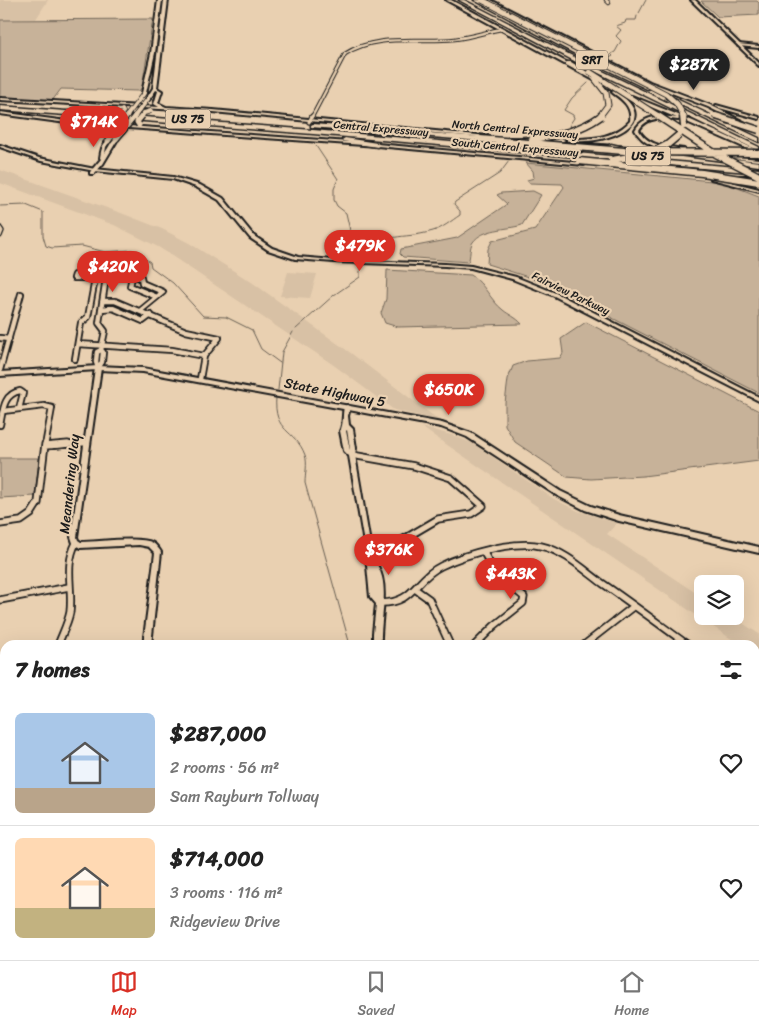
<!DOCTYPE html>
<html lang="en">
<head>
<meta charset="utf-8">
<style>
  body { margin:0; font-family:Sriracha,sans-serif; background:#f2f2f2; color:#222; height:100vh; display:flex; flex-direction:column; font-size:19px; white-space:nowrap }
  * { box-sizing:border-box; margin:0 }
  p { font-size:16px; color:#767676 }
  .icon { flex:none; width:28px; height:28px; fill:none; stroke:currentColor; stroke-width:2; stroke-linecap:round; stroke-linejoin:round }
  .map { position:relative; flex:1; overflow:hidden }
  .details { position:absolute; left:0px; top:640px; width:760px; height:320px; display:flex; flex-direction:column; background:#fff; border-radius:15px 15px 0 0; box-shadow:0 5px 20px #0002 }
  .details>* { flex:none }
  .controls { position:absolute; left:694px; top:575px; display:grid; gap:10px }
  .controls a { display:grid; place-items:center; width:50px; height:50px; border-radius:8px; background:#fff; box-shadow:0 5px 20px #0002; font-size:25px }
  .price { position:absolute; translate:-50% -42px; padding:0 11px; border-radius:18px; background:#d93025; color:#fff; font-size:16px; line-height:32px; filter:drop-shadow(0 1px 2px #0008) }
  .price::after { content:''; position:absolute; left:50%; top:30px; width:15px; height:11px; margin-left:-8px; background:inherit; clip-path:polygon(0 0,100% 0,50% 100%) }
  .price.selected { background:#222; color:#fff }
  ul { padding:0; list-style:none }
  li { display:flex; align-items:center; gap:15px; height:125px; padding:0 15px }
  li+li { border-top:1px solid #e0e0e0 }
  li span { display:grid; place-items:center; flex:none; width:140px; height:100px; border-radius:8px; color:#555 }
  li>.icon { margin-inline-start:auto }
  span .icon { width:60px; height:60px; fill:#fffc; stroke-width:1 }
  li b { font-size:21px }
  h2 { display:flex; justify-content:space-between; align-items:center; height:60px; padding:0 15px; font-size:21px }
  .menu { display:flex; justify-content:space-around; align-items:center; height:70px; border-top:1px solid #e0e0e0; background:#fff; font-size:14px; color:#767676 }
  .menu a { display:grid; justify-items:center; gap:2px }
  .menu .selected { color:#d93025 }
  .map>svg:first-child { display:block }
  .built { fill:#d8c1a5 }
  .green { fill:#c7b299; stroke:#72675a }
  .lines { fill:none; stroke-linecap:round; stroke-linejoin:round }
  .stream-far1 { stroke:#685f53; stroke-width:1 }
  .stream { stroke:#685f53; stroke-width:2 }
  .minor-far4-casing { stroke:#1c1c1c; stroke-width:4.5 }
  .minor-far3-casing { stroke:#1c1c1c; stroke-width:5.5 }
  .minor-far2-casing { stroke:#1c1c1c; stroke-width:8 }
  .minor-far1-casing { stroke:#1c1c1c; stroke-width:9 }
  .minor-casing { stroke:#1c1c1c; stroke-width:11 }
  .tertiary-casing { stroke:#1c1c1c; stroke-width:4 }
  .secondary-casing { stroke:#1c1c1c; stroke-width:4 }
  .motorway-casing { stroke:#1c1c1c; stroke-width:3 }
  .minor-far4 { stroke:#e9d0b1; stroke-width:2.5 }
  .minor-far3 { stroke:#e9d0b1; stroke-width:3 }
  .minor-far2 { stroke:#e9d0b1; stroke-width:4.5 }
  .minor-far1 { stroke:#e9d0b1; stroke-width:5.5 }
  .minor { stroke:#e9d0b1; stroke-width:7 }
  .tertiary { fill:#e9d0b1; fill-rule:evenodd }
  .secondary { fill:#e9d0b1; fill-rule:evenodd }
  .motorway { fill:#e9d0b1; fill-rule:evenodd }
  .secondary-bridge-far1-casing { stroke:#1c1c1c; stroke-width:5.5; stroke-linecap:butt }
  .secondary-bridge-casing { stroke:#1c1c1c; stroke-width:8; stroke-linecap:butt }
  .motorway-bridge-far1-casing { stroke:#1c1c1c; stroke-width:7; stroke-linecap:butt }
  .motorway-bridge-casing { stroke:#1c1c1c; stroke-width:9; stroke-linecap:butt }
  .secondary-bridge-far1 { stroke:#e9d0b1; stroke-width:4 }
  .secondary-bridge { stroke:#e9d0b1; stroke-width:5 }
  .motorway-bridge-far1 { stroke:#e9d0b1; stroke-width:5 }
  .motorway-bridge { stroke:#e9d0b1; stroke-width:6 }
  .labels { text-anchor:middle; stroke-width:4.5; stroke-linejoin:round; paint-order:stroke }
  .far-street-label { font-size:11px; fill:#1c1c1c; stroke:#e9d0b1 }
  .shield { fill:#e9d0b1; stroke:#5a5249; stroke-width:1 }
  .shield-label { font-size:12px; font-weight:bold; fill:#1c1c1c }
  .street-label { font-size:14px; fill:#1c1c1c; stroke:#e9d0b1 }
</style>
</head>
<body>
<div class="map">
<svg width="759" height="960" viewBox="0 0 759 960">
  <rect width="100%" height="100%" fill="#e9d0b1"/>
  <filter id="ink" filterUnits="userSpaceOnUse"><feTurbulence type="fractalNoise" baseFrequency=".02" numOctaves="2"/><feDisplacementMap in="SourceGraphic" scale="10" xChannelSelector="R" yChannelSelector="G"/><feConvolveMatrix kernelMatrix="1 2 1 2 8 2 1 2 1" color-interpolation-filters="sRGB"/></filter>
  <g filter="url(#ink)">
    <path class="built" d="M0,0h48l-12,19 -36,1z
      M0,170l121,43 41,16 27,14 64,40 99,71 88,67 -46,-11 -59,-44 -175,-118 -46,-23 -114,-42z
      M288,272l29,2 -7,24 -30,-2z
      M421,427l31,8 20,8 82,56 24,12 39,12 -10,11 95,63v19h30l27,18v24l-4,-2v-11h-15z"/>
    <path class="green" d="M701,1h56l2,2v12l-41,2z
      M153,19l-11,68 -3,4 -78,-2 -9,12 -52,-3v-78z
      M526,163l196,19 37,14v197l-182,-93 -49,-23 -41,-13 1,-15 4,-8 43,-11 29,-43 -2,-3 -33,-1 -2,-3 7,-2 -1,-7z
      M533,191l8,4 -19,30c-15,5 -39,3 -49,17 -4,5 -2,14 -5,20l-65,-5 -3,-3 1,-5 56,-11 50,-34 -10,-9 4,-2z
      M387,270l84,5c14,9 19,25 32,35 6,5 13,7 19,14l-124,3 -13,-4 -4,-10 5,-14z
      M586,322l173,89v50l-116,15 -52,3 -24,-2 -52,-35 -10,-17v-22l3,-24 5,-13 14,-5 33,-3 3,-5 -2,-14z
      M0,458h39l-4,38 -35,2z"/>
    <g class="lines">
      <path class="stream-far1" d="M639,13l7,-13
        M608,59l5,-3 -2,-2 4,-2 6,-11 -5,-5 5,-6 -5,-4 9,-3 1,-3h10l1,-4
        M571,128l-1,-4 4,-6 -1,-3 -9,-5 8,-12 16,-15
        M516,137l26,-3
        M561,137l14,-2 1,-3
        M316,146l22,33 -4,10v11l3,6 9,7 5,22 5,2 9,-2 7,5 2,5
        M0,206l26,-1 17,7v24l3,10 6,2 30,-2 23,6 27,-2 18,12 1,5 22,16 30,33 23,1 26,13 9,19 19,14
        M296,329l38,-34 26,-18v-19c30,-29 38,-17 73,-27 10,-3 18,-10 27,-16v-4l-6,-7 1,-2 45,-29 9,-12
        M278,390l4,-38 11,-20
        M276,397c-3,37 19,31 29,58 3,9 0,19 0,28l45,162"/>
      <path class="stream" d="M755,787l4,-8
        M474,955l1,5
        M605,960l3,-5"/>
      <g class="minor-far4-casing">
        <path id="minor-far4" d="M606,0l3,3
          M312,117l33,-63c32,-21 74,-11 110,-15 16,-2 31,-7 46,-10"/>
      </g>
      <g class="minor-far3-casing">
        <path id="minor-far3" d="M309,122l3,-6
          M0,228l2,3 -2,5
          M115,263l6,-2"/>
      </g>
      <g class="minor-far2-casing">
        <path id="minor-far2" d="M132,277h9l1,6 21,9 -6,5 -27,-11z
          M103,301h12l71,30 33,7 -15,18 -4,23
          M101,309l12,-1 30,13 8,-6
          M140,311l17,-14
          M0,338l9,1
          M78,344l94,6 32,6
          M75,359l6,-36 7,-6 8,-43 -6,-2 -15,3 -1,3h21
          M98,368l-2,-6 1,-10 4,-2 4,-19 -6,-8 9,-58 11,-3
          M98,368l4,-6 1,-10 -2,-2
          M0,370l21,-76
          M3,411l41,-5 8,2 -7,38
          M0,425c3,-14 3,-31 20,-34l3,2 -4,16
          M51,446l35,-3"/>
      </g>
      <g class="minor-far1-casing">
        <path id="minor-far1" d="M45,446l23,-2
          M352,455l62,11 37,12 32,28 -12,8 -33,5 -51,30 -18,6
          M0,524l21,-3 10,-7 7,-11 7,-59
          M415,589l14,10 21,46
          M0,600l69,-13
          M379,603c36,1 35,-24 62,-37 24,-12 74,-26 100,-20 23,5 42,23 61,37 29,20 57,41 86,62
          M58,645c4,-11 10,-22 12,-33 3,-24 -6,-46 6,-69
          M475,645l19,-19 29,-23 1,-6 -28,-23 -12,-21
          M584,645l50,-39"/>
      </g>
      <g class="minor-casing">
        <path id="minor" d="M755,709l3,2
          M0,738h5"/>
      </g>
      <g class="tertiary-casing">
        <path id="tertiary" d="M738,44l21,2v2l-20,-2h-1z
          M0,145l39,13 56,11 78,8 27,8 23,13 31,38 18,12 26,9 36,3 111,4 26,2 45,11 42,17 201,103v4l-205,-105 -42,-17 -41,-11 -26,-2 -111,-4 -39,-3 -27,-9 -18,-12 -31,-38 -23,-13 -23,-8 -78,-8 -54,-10 -41,-14z
          M98,366l3,2 -24,169 1,3 3,2c16,0 61,-6 72,1 3,2 6,6 8,9l-10,93h-8l12,-92 -6,-6 -10,-2 -59,3 -7,-5 -2,-6 24,-169z
          M347,405l3,2 -2,9 1,9 4,4 3,19 -1,7 17,100c4,7 8,14 10,22 5,20 -2,46 -1,68h-8v-12l3,-29 -6,-7 -4,-42 -17,-99 -5,-5 -4,-20c4,-7 2,-15 4,-24zM347,430l3,18v2l-4,-19z
          M0,926h5v10h-5z"/>
      </g>
      <g class="secondary-casing">
        <path id="secondary" d="M158,0h4l-7,53 -9,40 -2,1 -2,-1 9,-40z
          M164,0h4l-11,88 5,3 -4,12 8,4 47,3 275,26 2,1 -2,1 -275,-26 -213,-12v-2l159,9 -5,-3 4,-13 -2,-1 -7,10 -3,-1 7,-11z
          M446,0h5l169,91v2h-2c45,31 -12,50 -41,48v-1c5,-2 10,-1 16,-2 15,-2 27,-6 37,-17 2,-14 -7,-21 -17,-28l-1,-1 2,-1z
          M486,0h5l159,82 60,23 36,18 -4,1 -34,-17 -60,-23z
          M691,0h4l64,63v3z
          M630,96h2l61,25 66,30v3l-79,-35 -2,1c-14,-2 -31,-4 -39,10 9,17 28,16 45,19v2c-19,0 -40,-4 -49,-21 8,-15 26,-15 42,-12l-47,-20z
          M716,105l43,12v2l-43,-12z
          M0,112l74,10 303,22 207,19 2,1 -2,1 -207,-19 -303,-22 -74,-10z
          M114,138l4,1 -15,25 -9,10h-4v-2l11,-13 -1,-1c1,-7 2,-14 8,-18l2,1 -4,6 -1,6z
          M509,138l54,1 2,1 -2,1 -52,-1h-2z
          M557,142l103,7 2,1 -2,1 -101,-7 -2,-1z
          M719,155l40,4v2l-38,-4h-2z
          M737,176h22v2h-22z
          M711,177l48,12v2l-48,-12z
          M98,366l45,2 299,55 29,10 89,58 31,15 28,9 140,32v6l-140,-32 -34,-11 -29,-15 -89,-58 -26,-10 -298,-55 -45,-2 -98,6v-4z"/>
      </g>
      <g class="motorway-casing">
        <path id="motorway" d="M459,0h5l120,62 175,85v4l-179,-87z
          M474,0h5l173,88 -5,1 -68,-33z
          M567,62h4l18,11 -4,1 -18,-10z
          M666,96h4l89,42v4l-93,-44z
          M0,106l313,24 446,39v4l-446,-39 -313,-24z
          M313,124l167,13 3,2 -3,2 -169,-14v-2z
          M345,138l32,5 3,2 -3,2 -34,-6 -1,-1z
          M611,144l22,5 -3,2 -21,-4v-2z
          M680,152l79,10v4l-81,-11v-2z"/>
      </g>
      <use href="#minor-far4" class="minor-far4"/>
      <use href="#minor-far3" class="minor-far3"/>
      <use href="#minor-far2" class="minor-far2"/>
      <use href="#minor-far1" class="minor-far1"/>
      <use href="#minor" class="minor"/>
      <use href="#tertiary" class="tertiary"/>
      <use href="#secondary" class="secondary"/>
      <use href="#motorway" class="motorway"/>
      <g class="secondary-bridge-far1-casing">
        <path id="secondary-bridge-far1" d="M119,117l4,-5 -1,-2
          M126,117l18,-24
          M134,117l14,-18
          M141,117l3,-4 7,-2"/>
      </g>
      <g class="secondary-bridge-casing">
        <path id="secondary-bridge" d="M110,123l7,-3 3,-4
          M139,125l-2,-3 5,-6
          M116,139l19,-23
          M108,141l19,-25"/>
      </g>
      <g class="motorway-bridge-far1-casing">
        <path id="motorway-bridge-far1" d="M482,0l184,94 11,10 7,13
          M590,72l70,45
          M595,79l11,14 2,12 -9,12
          M713,115l6,2"/>
      </g>
      <g class="motorway-bridge-casing">
        <path id="motorway-bridge" d="M658,116l58,38 43,22
          M683,116l1,10
          M716,116l43,14
          M480,139l156,13 123,1
          M532,139c25,-3 48,-8 69,-23
          M653,152l14,-7 12,-10
          M612,160l29,-5
          M579,161l123,12 57,9"/>
      </g>
      <use href="#secondary-bridge-far1" class="secondary-bridge-far1"/>
      <use href="#secondary-bridge" class="secondary-bridge"/>
      <use href="#motorway-bridge-far1" class="motorway-bridge-far1"/>
      <use href="#motorway-bridge" class="motorway-bridge"/>
    </g>
  </g>
  <g class="labels">
    <g class="far-street-label">
      <text transform="translate(381 128) rotate(5)" y="4">Central Expressway</text>
      <text transform="translate(515 129) rotate(5)" y="4">North Central Expressway</text>
      <text transform="translate(515 147) rotate(5)" y="4">South Central Expressway</text>
      <text transform="translate(571 293) rotate(26)" y="4">Fairview Parkway</text>
    </g>
    <g class="shield">
      <rect x="576" y="50.5" width="32" height="19" rx="4"/>
      <rect x="165.5" y="109.5" width="45" height="19" rx="4"/>
      <rect x="625.5" y="146.5" width="45" height="19" rx="4"/>
    </g>
    <g class="shield-label">
      <text x="592" y="64">SRT</text>
      <text x="188" y="123">US 75</text>
      <text x="648" y="160">US 75</text>
    </g>
    <g class="street-label">
      <text transform="translate(335 392) rotate(11)" y="5">State Highway 5</text>
      <text transform="translate(69 484) rotate(-84)" y="5">Meandering Way</text>
    </g>
  </g>
</svg>
<div class="controls">
<a><svg class="icon" aria-label="layers" viewBox="0 0 24 24"><path d="M12 4l9 5-9 5-9-5zM3 14l9 5 9-5"/></svg></a>
</div>
<b class="price selected" style="left:694px;top:91px">$287K</b>
<b class="price" style="left:94px;top:148px">$714K</b>
<b class="price" style="left:360px;top:272px">$479K</b>
<b class="price" style="left:113px;top:293px">$420K</b>
<b class="price" style="left:449px;top:416px">$650K</b>
<b class="price" style="left:389px;top:576px">$376K</b>
<b class="price" style="left:511px;top:600px">$443K</b>
<section class="details">
<h2>7 homes<svg class="icon" aria-label="filters" viewBox="0 0 24 24"><path d="M4 7h16M4 17h16"/><circle cx="9" cy="7" r="2"/><circle cx="15" cy="17" r="2"/></svg></h2>
<ul>
<li><span style="background:linear-gradient(#a9c7e8 75%,#b9a48a 0)"><svg class="icon" aria-label="home" viewBox="0 0 24 24"><path d="M3 11l9-7 9 7M6 9v11h12V9"/></svg></span><div><b>$287,000</b><p>2 rooms · 56 m²</p><p>Sam Rayburn Tollway</p></div><svg class="icon" aria-label="heart" viewBox="0 0 24 24"><path d="M12 20l-8-8c-3-5 5-10 8-4 3-6 11-1 8 4z"/></svg></li>
<li><span style="background:linear-gradient(#ffd9b3 70%,#c2b280 0)"><svg class="icon" aria-label="home" viewBox="0 0 24 24"><path d="M3 11l9-7 9 7M6 9v11h12V9"/></svg></span><div><b>$714,000</b><p>3 rooms · 116 m²</p><p>Ridgeview Drive</p></div><svg class="icon" aria-label="heart" viewBox="0 0 24 24"><path d="M12 20l-8-8c-3-5 5-10 8-4 3-6 11-1 8 4z"/></svg></li>
</ul>
</section>
</div>
<nav class="menu">
<a class="selected"><svg class="icon" aria-label="map" viewBox="0 0 24 24"><path d="M3 6l6-2 6 2 6-2v14l-6 2-6-2-6 2zM9 4v14M15 6v14"/></svg>Map</a>
<a><svg class="icon" aria-label="saved" viewBox="0 0 24 24"><path d="M7 4h10v16l-5-4-5 4z"/></svg>Saved</a>
<a><svg class="icon" aria-label="home" viewBox="0 0 24 24"><path d="M3 11l9-7 9 7M6 9v11h12V9"/></svg>Home</a>
</nav>
</body>
</html>
